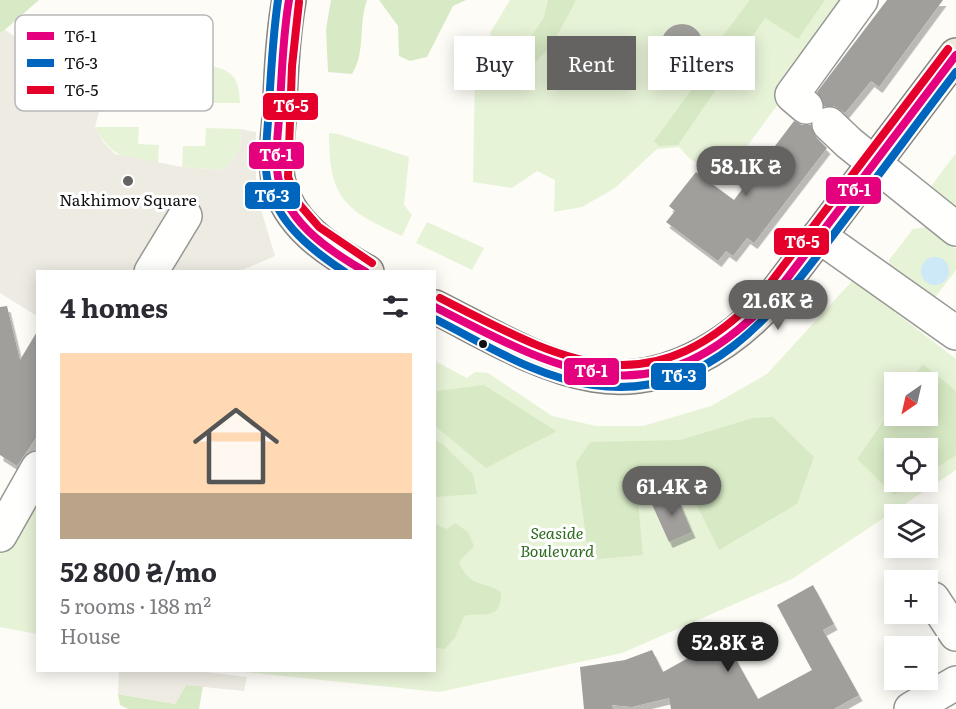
<!DOCTYPE html>
<html lang="en">
<head>
<meta charset="utf-8">
<style>
  body { margin:0; font-family:Literata,serif; background:#f7f7f7; color:#2b2b33; height:100vh; display:flex; flex-direction:column; font-size:22px; white-space:nowrap }
  * { box-sizing:border-box; margin:0 }
  p { font-size:20px; color:#7c7c81 }
  .icon { flex:none; width:33px; height:33px; fill:none; stroke:currentColor; stroke-width:2; stroke-linecap:round; stroke-linejoin:round }
  .map { position:relative; flex:1; overflow:hidden }
  .drawer { position:absolute; left:36px; top:270px; width:400px; height:402px; display:flex; flex-direction:column; background:#fff; border-radius:0px; box-shadow:0 3px 15px #0003 }
  .drawer>* { flex:none }
  .hud { position:absolute; left:454px; top:36px; width:411px; height:54px; display:flex; gap:12px }
  .needle { width:39px; rotate:214deg }
  .controls { position:absolute; left:884px; top:372px; display:grid; gap:12px }
  .controls a { display:grid; place-items:center; width:54px; height:54px; border-radius:0px; background:#fff; box-shadow:0 3px 15px #0003; font-size:30px }
  .price { position:absolute; translate:-50% -51px; padding:0 14px; border-radius:21px; background:#646362; color:#fff; font-size:20px; line-height:39px; filter:drop-shadow(0 2px 3px #0008) }
  .price::after { content:''; position:absolute; left:50%; top:36px; width:18px; height:14px; margin-left:-9px; background:inherit; clip-path:polygon(0 0,100% 0,50% 100%) }
  .price.active { background:#222; color:#fff }
  ul { padding:0; list-style:none }
  li { display:grid; align-content:center; gap:12px; height:318px; padding:0 24px }
  li span { display:grid; place-items:center; height:186px; border-radius:0px; color:#555 }
  li>.icon { margin-inline-start:auto }
  span .icon { width:108px; height:108px; fill:#fffc; stroke-width:1 }
  li b { font-size:26px }
  h2 { display:flex; justify-content:space-between; align-items:center; height:72px; padding:0 24px; font-size:26px }
  .tag { padding:0 21px; border-radius:0px; background:#fff; box-shadow:0 3px 15px #0003; font-size:21px; line-height:54px }
  .tag.active { background:#646362; color:#fff }
  .map>svg:first-child { display:block }
  .green { fill:#e7f3d7; fill-rule:evenodd }
  .forest { fill:#d8eac5 }
  .plaza { fill:#edebe2 }
  .water { fill:#cde8f7 }
  .building { fill:#a19f9c; filter:url(#shadow) }
  .lines { fill:none; stroke-linecap:round; stroke-linejoin:round }
  .minor-casing { stroke:#979795; stroke-width:36 }
  .major-casing { stroke:#858482; stroke-width:36 }
  .minor { stroke:#fffffe; stroke-width:33 }
  .major { stroke:#ede9dc; stroke-width:33 }
  .bus-1-casing { stroke:#fff; stroke-width:12 }
  .bus-2-casing { stroke:#fff; stroke-width:12 }
  .bus-3-casing { stroke:#fff; stroke-width:12 }
  .bus-1 { stroke:#e5007d; stroke-width:8 }
  .bus-2 { stroke:#0065bd; stroke-width:8 }
  .bus-3 { stroke:#e4002b; stroke-width:8 }
  .poi-dot { fill:#646362; stroke:#fff; stroke-width:2 }
  .bus-dot { fill:#111; stroke:#fff; stroke-width:2 }
  .labels { text-anchor:middle; stroke-width:6; stroke-linejoin:round; paint-order:stroke }
  .poi-label { font-size:16px; fill:#111; stroke:#fff }
  .park-label { font-size:16px; font-style:italic; fill:#2f6b1f; stroke:#fff }
  .key { fill:#fff; stroke:#b8b8b8; stroke-width:1.5 }
  .key-label { font-size:16px; fill:#111 }
  .line-badge { stroke:#fff; stroke-width:2 }
  .badge-label { font-size:16px; text-anchor:middle; font-weight:bold; fill:#fff }
</style>
</head>
<body>
<div class="map">
<svg width="956" height="709" viewBox="0 0 956 709">
  <defs>
    <filter id="shadow"><feDropShadow dx="3.5" dy="6" stdDeviation="0" flood-color="#0004"/></filter>
  </defs>
  <rect width="100%" height="100%" fill="#fdfcf7"/>
  <path class="green" d="M510,0h345l-133,180 -33,-22 -10,-11 -22,2 -42,39 -33,19 -28,5 1,-32 -18,-9 -25,17 -39,-6 2,-112 18,-28 -3,-9z
    M205,65c27,4 34,11 35,38h-34v-16h-22v-18z
    M95,127h44l-1,17 21,1 -1,18c-34,-7 -45,-3 -63,-36z
    M206,128l34,1 1,18 -17,23 -42,-3 1,-21h22z
    M329,133l9,1 71,23 -5,48 8,10 -10,21c-58,-26 -73,-38 -73,-103z
    M956,153v64l-30,-24z
    M427,222l57,26 -12,22 -56,-27z
    M927,227l29,22v21l-26,34 -40,-31 -1,-13 24,-31z
    M853,280l103,79v111l-164,109 -170,74 -183,39 -204,-21 200,-1v-309l32,17 8,-6 13,1 64,43 44,10h47l68,-20 56,-32zM894,382h33v34h-33zM894,448h33v34h-33z
    M37,485v149l-37,-7v-72z"/>
  <path class="forest" d="M0,0h39l-39,34z
    M331,0h36c-9,25 -1,52 -15,74l-24,-2 -2,-43z
    M379,0h87l-13,6 -26,51 -17,4 -11,-5 -1,-30z
    M548,0h28c-15,29 -36,74 -73,79l41,-62z
    M750,0h75l-27,39 -33,-21 -87,127 -19,1 -5,-5 41,-56 16,-14 7,-10 3,-23z
    M923,364l33,27v64l-29,19v-26h-33v34h21l-21,13 -37,-36 37,-53v10h33v-34h-17z
    M484,385l72,46h1l-71,37 -51,-42 2,-35z
    M773,417l41,40 -17,47 -78,46 -36,-73 -45,23 5,55 -54,5 -13,-97 14,-21 90,-2 73,-22z
    M435,440l9,5 29,29 4,20 -42,3z
    M455,523l13,9 6,14 -15,16c10,26 26,19 42,30 1,30 -19,20 -37,24l-9,22 -10,11 -10,-1v-124l12,5z
    M186,685l17,1 -4,23h-71l-8,-4 -2,-11 57,10z"/>
  <path class="plaza" d="M5,30l98,66 -8,31 9,16 11,11 67,13 42,3 17,-23 -1,-18 16,3v61l19,63 -35,15 -202,1 -1,44 -37,-23v-259z
    M189,670l58,7 -3,14 -58,-6 -11,19 -57,-10 1,-23z"/>
  <path class="water" d="M921 271a14 14 0 1 1 28 0a14 14 0 1 1-28 0Z"/>
  <path class="building" d="M887,0h56l-64,87 -8,-6 -26,32 -11,-7h-10l-7,-14z
    M661 45a21 21 0 1 1 42 0a21 21 0 1 1-42 0Z
    M794,121l8,4h9l5,12 11,11 -73,95 -7,-5 -14,18 -7,-5 -8,10 -52,-39 9,-11 -6,-5 27,-34 38,28z
    M7,306l13,54 18,-30v105l-21,31 -17,-11v-148z
    M675,492l17,40 -23,10 -18,-40z
    M813,585l21,39 -11,6 36,65 -25,14h-163l-2,-11 -37,9 -20,-2 1,4h-29l-4,-42 45,-7 27,-10 11,22 61,-34 34,61 54,-29 -35,-65z"/>
  <g class="lines">
    <g class="minor-casing">
      <path id="minor" d="M806,107l-14,-12 69,-95
        M829,124l20,19 107,86
        M819,236l137,97
        M151,272l34,-56
        M0,535l38,-67
        M933,599l23,35
        M911,709l45,-26"/>
    </g>
    <g class="major-casing">
      <path id="major" d="M289,0c-6,35 -8,69 -9,105 -1,23 -6,51 -2,74 9,45 51,72 89,93
        M435,307c50,25 102,58 159,68 69,12 136,-28 179,-78l183,-242"/>
    </g>
    <use href="#minor" class="minor"/>
    <use href="#major" class="major"/>
    <g class="bus-1-casing">
      <path id="bus-1" d="M289,0c-6,35 -7,70 -9,105 -1,21 -5,43 -3,64 4,50 49,80 89,103
        M435,307c132,68 219,116 338,-10l183,-242"/>
    </g>
    <g class="bus-2-casing">
      <path id="bus-2" d="M278,0c-5,35 -7,70 -9,106 -1,21 -4,43 -3,64 4,47 42,78 79,102
        M435,319c50,25 102,59 158,66 124,18 191,-86 256,-171 36,-47 71,-95 107,-142"/>
    </g>
    <g class="bus-3-casing">
      <path id="bus-3" d="M299,2l-7,64 -4,111 11,27 20,23 53,36
        M440,298c127,65 210,114 325,-8l183,-241"/>
    </g>
    <use href="#bus-1" class="bus-1"/>
    <use href="#bus-2" class="bus-2"/>
    <use href="#bus-3" class="bus-3"/>
  </g>
  <circle class="poi-dot" cx="128" cy="181" r="6"/>
  <circle class="bus-dot" cx="483" cy="344" r="5"/>
  <g class="labels">
    <g class="poi-label">
      <text x="128" y="206">Nakhimov Square</text>
    </g>
    <g class="park-label">
      <text x="557" y="539">Seaside<tspan x="557" dy="18">Boulevard</tspan></text>
    </g>
  </g>
  <rect x="15" y="15" width="198" height="96" rx="9" class="key"/>
  <rect x="27" y="32" width="27" height="8" fill="#e5007d"/>
  <rect x="27" y="59" width="27" height="8" fill="#0065bd"/>
  <rect x="27" y="86" width="27" height="8" fill="#e4002b"/>
  <g class="key-label">
    <text x="64" y="42">Тб-1</text>
    <text x="64" y="69">Тб-3</text>
    <text x="64" y="96">Тб-5</text>
  </g>
  <g class="line-badge">
    <rect x="262" y="92" width="57" height="29" rx="6" fill="#e4002b"/>
    <rect x="248" y="141" width="57" height="29" rx="6" fill="#e5007d"/>
    <rect x="825" y="176" width="57" height="29" rx="6" fill="#e5007d"/>
    <rect x="244" y="181" width="57" height="29" rx="6" fill="#0065bd"/>
    <rect x="773" y="227" width="57" height="29" rx="6" fill="#e4002b"/>
    <rect x="563" y="357" width="57" height="29" rx="6" fill="#e5007d"/>
    <rect x="650" y="362" width="57" height="29" rx="6" fill="#0065bd"/>
  </g>
  <g class="badge-label">
    <text x="291" y="112">Тб-5</text>
    <text x="276" y="161">Тб-1</text>
    <text x="854" y="196">Тб-1</text>
    <text x="272" y="202">Тб-3</text>
    <text x="802" y="248">Тб-5</text>
    <text x="591" y="377">Тб-1</text>
    <text x="679" y="382">Тб-3</text>
  </g>
</svg>
<div class="controls">
<a><svg class="needle" viewBox="-14 -14 28 28"><path d="M0-13l5 13h-10z" fill="#e53935"/><path d="M0 13l5-13h-10z" fill="#7c7c81"/></svg></a>
<a><svg class="icon" aria-label="locate" viewBox="0 0 24 24"><circle cx="12" cy="12" r="6"/><path d="M12 2v4M12 18v4M2 12h4M18 12h4"/></svg></a>
<a><svg class="icon" aria-label="layers" viewBox="0 0 24 24"><path d="M12 4l9 5-9 5-9-5zM3 14l9 5 9-5"/></svg></a>
<a>+</a>
<a>−</a>
</div>
<b class="price" style="left:746px;top:197px">58.1K ₴</b>
<b class="price" style="left:778px;top:331px">21.6K ₴</b>
<b class="price" style="left:672px;top:517px">61.4K ₴</b>
<b class="price active" style="left:728px;top:673px">52.8K ₴</b>
<div class="hud">
<a class="tag">Buy</a>
<a class="tag active">Rent</a>
<a class="tag">Filters</a>
</div>
<section class="drawer">
<h2>4 homes<svg class="icon" aria-label="filters" viewBox="0 0 24 24"><path d="M4 7h16M4 17h16"/><circle cx="9" cy="7" r="2"/><circle cx="15" cy="17" r="2"/></svg></h2>
<ul>
<li><span style="background:linear-gradient(#ffd9b3 75%,#b9a48a 0)"><svg class="icon" aria-label="home" viewBox="0 0 24 24"><path d="M3 11l9-7 9 7M6 9v11h12V9"/></svg></span><div><b>52 800 ₴/mo</b><p>5 rooms · 188 m²</p><p>House</p></div></li>
</ul>
</section>
</div>
</body>
</html>
